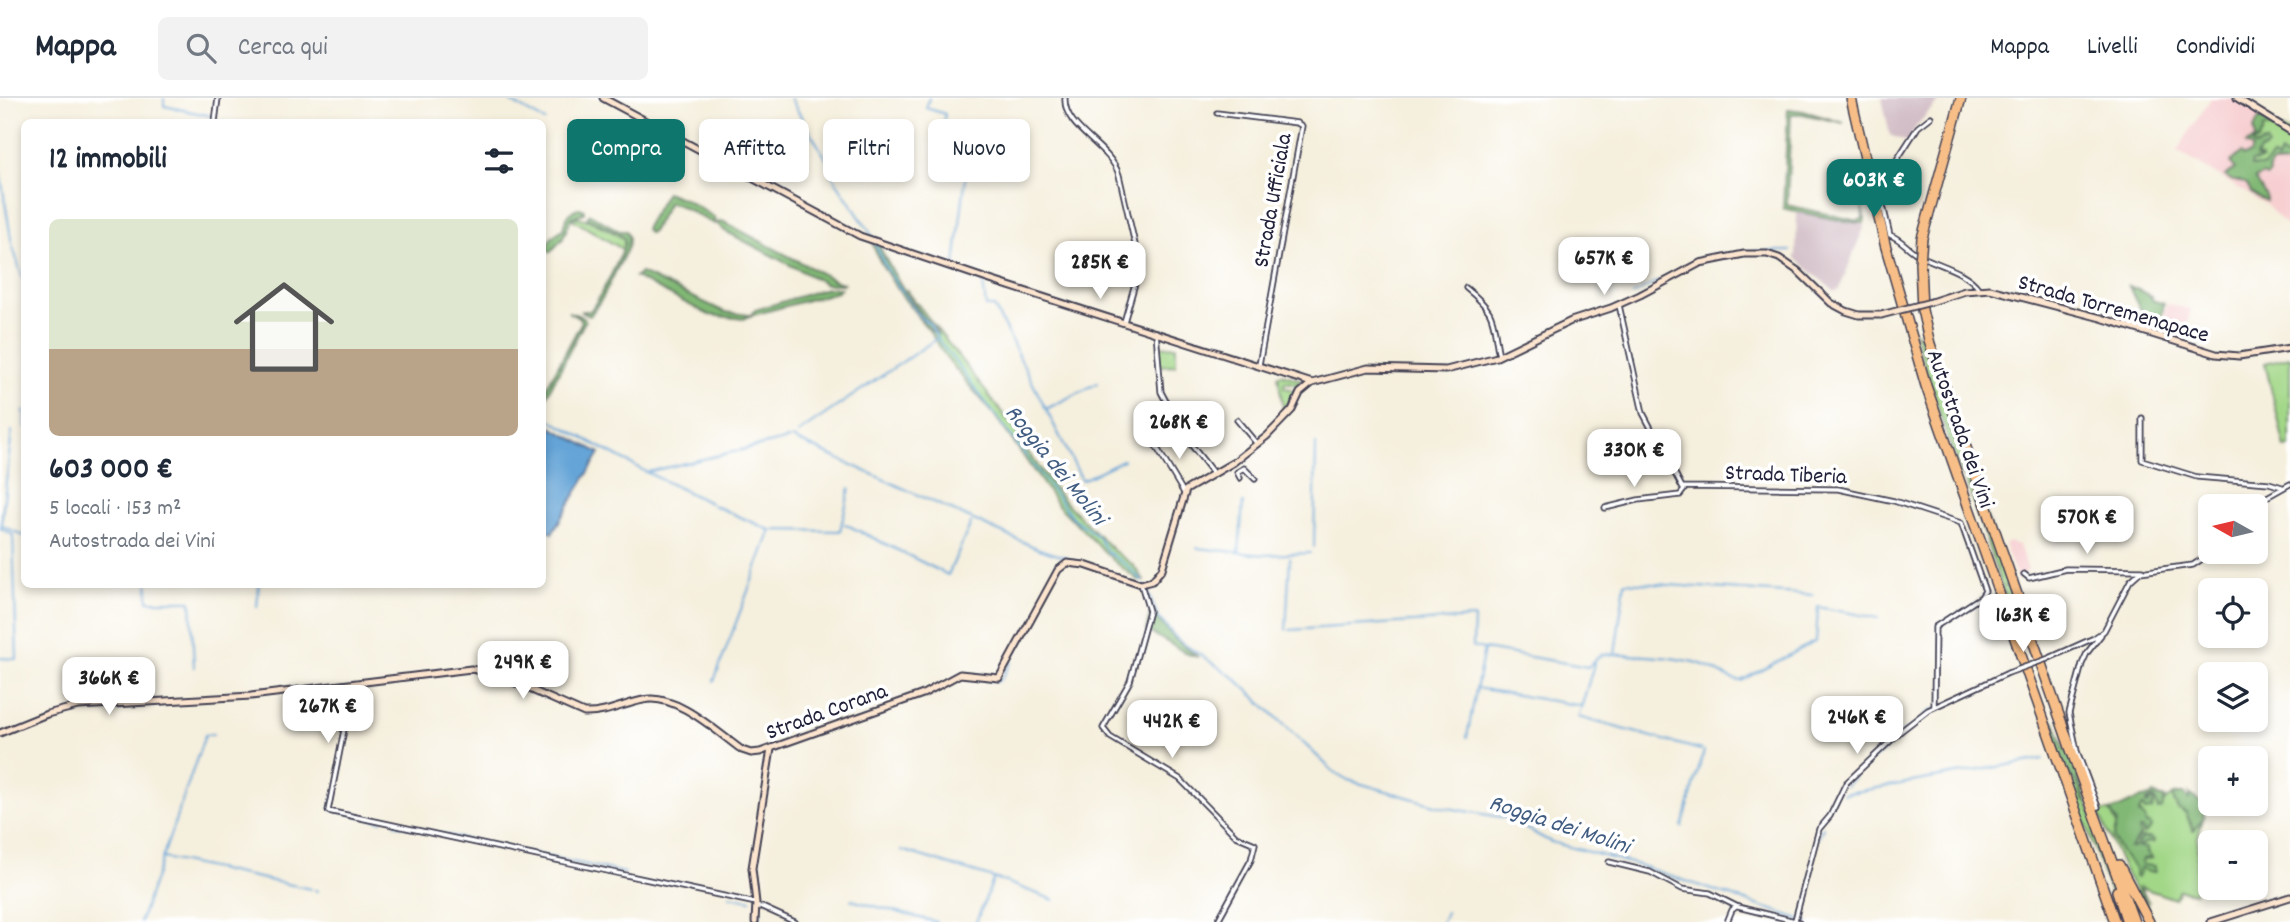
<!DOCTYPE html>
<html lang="it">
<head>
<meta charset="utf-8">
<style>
  body { margin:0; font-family:Dekko,sans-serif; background:#f2f2f3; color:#1f2937; height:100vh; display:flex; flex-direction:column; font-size:26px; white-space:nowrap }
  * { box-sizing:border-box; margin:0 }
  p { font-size:23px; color:#747a83 }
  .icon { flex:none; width:38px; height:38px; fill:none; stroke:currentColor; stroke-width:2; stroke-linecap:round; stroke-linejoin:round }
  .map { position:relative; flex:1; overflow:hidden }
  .details { position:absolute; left:21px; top:21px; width:525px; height:469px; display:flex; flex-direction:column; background:#fff; border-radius:10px; box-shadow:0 4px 10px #0003 }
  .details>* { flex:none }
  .hud { position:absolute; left:567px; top:21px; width:665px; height:63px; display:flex; gap:14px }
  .needle { width:46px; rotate:278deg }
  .buttons { position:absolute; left:2198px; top:396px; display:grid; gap:14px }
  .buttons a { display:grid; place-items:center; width:70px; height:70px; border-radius:10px; background:#fff; box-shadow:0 4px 10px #0003; font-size:35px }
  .price { position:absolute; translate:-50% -60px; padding:0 16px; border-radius:14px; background:#fff; color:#222; font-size:23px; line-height:46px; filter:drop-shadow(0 2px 4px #0008) }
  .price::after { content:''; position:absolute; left:50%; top:42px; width:21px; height:16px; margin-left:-10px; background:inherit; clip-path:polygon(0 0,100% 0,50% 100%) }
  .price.on { background:#0f766e; color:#fff }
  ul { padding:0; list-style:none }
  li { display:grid; align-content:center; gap:14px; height:371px; padding:0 28px }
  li+li { border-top:2px solid #e0e1e3 }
  li span { display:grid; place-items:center; height:217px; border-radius:10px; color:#555 }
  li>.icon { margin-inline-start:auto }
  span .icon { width:126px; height:126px; fill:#fffc; stroke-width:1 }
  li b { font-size:30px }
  h2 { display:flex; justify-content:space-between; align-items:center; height:84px; padding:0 28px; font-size:30px }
  .tag { padding:0 24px; border-radius:10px; background:#fff; box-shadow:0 4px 10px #0003; font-size:24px; line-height:63px }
  .tag.on { background:#0f766e; color:#fff }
  header { display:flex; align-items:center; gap:42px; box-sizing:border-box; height:98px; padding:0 35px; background:#fff; border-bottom:2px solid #e0e1e3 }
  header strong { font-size:33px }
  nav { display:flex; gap:38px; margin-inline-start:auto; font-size:24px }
  .search { width:490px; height:63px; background:#f2f2f3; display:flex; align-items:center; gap:18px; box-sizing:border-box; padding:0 24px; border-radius:10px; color:#747a83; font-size:26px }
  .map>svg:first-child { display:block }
  .built { fill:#f7cfd1 }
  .industrial { fill:#d2bdc6 }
  .green { fill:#a2d787; stroke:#627c61; stroke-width:2 }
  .forest { fill:#81b874; stroke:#526d58; stroke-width:2 }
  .water { fill:#65a4d7; stroke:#446389; stroke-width:2 }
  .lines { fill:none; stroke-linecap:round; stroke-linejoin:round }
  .stream { stroke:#65a4d7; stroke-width:2 }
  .street-casing { stroke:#424153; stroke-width:7 }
  .secondary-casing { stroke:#424153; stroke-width:9 }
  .highway-casing { stroke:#424153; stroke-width:12 }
  .street { stroke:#fff; stroke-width:3.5 }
  .secondary { stroke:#fce5cf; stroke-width:5 }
  .highway { stroke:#f7be88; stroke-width:9 }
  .street-bridge-casing { stroke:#424153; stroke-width:7; stroke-linecap:butt }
  .secondary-bridge-casing { stroke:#424153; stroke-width:9; stroke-linecap:butt }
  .highway-bridge-casing { stroke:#424153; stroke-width:12; stroke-linecap:butt }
  .street-bridge { stroke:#fff; stroke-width:3.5 }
  .secondary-bridge { stroke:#fce5cf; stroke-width:5 }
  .highway-bridge { stroke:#f7be88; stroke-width:9 }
  .labels { text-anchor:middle; stroke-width:7; stroke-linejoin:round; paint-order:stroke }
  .street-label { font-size:23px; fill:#22223b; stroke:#fff }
  .water-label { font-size:24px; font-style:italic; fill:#405c81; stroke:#fff }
</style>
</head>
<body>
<header>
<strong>Mappa</strong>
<div class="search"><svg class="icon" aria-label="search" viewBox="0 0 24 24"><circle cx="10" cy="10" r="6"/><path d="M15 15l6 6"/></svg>Cerca qui</div>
<nav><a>Mappa</a><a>Livelli</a><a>Condividi</a></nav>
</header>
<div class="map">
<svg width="2290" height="824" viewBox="0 0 2290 824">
  <rect width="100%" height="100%" fill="#fff"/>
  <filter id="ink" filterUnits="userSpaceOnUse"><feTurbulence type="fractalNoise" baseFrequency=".0143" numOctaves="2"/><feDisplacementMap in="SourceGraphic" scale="14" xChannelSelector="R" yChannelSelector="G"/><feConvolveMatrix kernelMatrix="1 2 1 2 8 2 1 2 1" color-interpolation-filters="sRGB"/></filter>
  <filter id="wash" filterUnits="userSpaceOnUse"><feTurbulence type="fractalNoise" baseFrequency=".00686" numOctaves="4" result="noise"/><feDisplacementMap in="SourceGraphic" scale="28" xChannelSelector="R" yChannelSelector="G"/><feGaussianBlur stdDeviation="1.57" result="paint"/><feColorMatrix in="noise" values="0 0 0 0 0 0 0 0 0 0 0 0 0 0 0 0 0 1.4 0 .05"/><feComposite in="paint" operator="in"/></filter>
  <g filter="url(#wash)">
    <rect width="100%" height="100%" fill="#f5efdd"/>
    <path class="built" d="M2211,0h24l55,35v96l-25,-25 -88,-53z
      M2167,206l24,5 -8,34 -24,-9z
      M2011,444l2,3h6l9,25 -10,10 -14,-36z"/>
    <path class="industrial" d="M1882,0h59l-24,27 -10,17 -17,-7z
      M1797,113l68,14 -26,65 -5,1 -40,-34 2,-2z"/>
    <path class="green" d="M2268,29l12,5 3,-3 7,4v24h-5l-5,-4 -3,8 -5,-4 -7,9h-14v-4l8,-1 2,-3 -5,-1 1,-4 7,-4 -1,-7 -8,4 -3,-4 5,-1 6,-9 -1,-3z
      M576,119c10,0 39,16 48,22v8l-2,2 -50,-30z
      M906,191l112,144 6,14 39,53 51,51 19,14 11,16h-5l-26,-21 -55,-55 -65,-92 -46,-54 -18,-29 -12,-14 16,16h4l-4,-7 -10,-8z
      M1914,233l10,8 86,245 -5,2 4,3 1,-1 5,11v15l5,1 4,9 -5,-4 -3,7 -2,-4 -47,-139 -19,-45z
      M1176,248v19l-17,1 -1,-19z
      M2290,259v90l-5,1 -20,-85z
      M1281,276l20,6 -2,5 -14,-3 -1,5 11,4 -6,18 -5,6 -6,-39z
      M2068,674l4,7 5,3 6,17 5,5 37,118h-5z
      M2172,698l6,13 8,3 6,18 11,-11 -5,18 -3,56 -16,-3 -4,9 -35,-12 9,16 -12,-16 12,22 3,12 -27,-49 -31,-69 4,8h12l7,15 -3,8 1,8 8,13 12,13 2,9 4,-11 4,5 -4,-10 11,-3 -5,-7 -9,-4 9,-5 6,1 -11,-5 -8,10h-4l10,-12 -1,-7h3l1,4 3,-9 -7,-14 4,-3 9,1 2,-7 -8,3 1,-3 7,-3 4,11 7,-8z"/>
    <path class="forest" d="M1788,11l16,2 40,12 -42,-9h-11l-4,91 71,16 5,-3 -1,-11 3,11 -1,5c-9,1 -71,-12 -81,-15z
      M2259,20l24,12 -3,2 -13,-5 -4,2v3l-5,8 -6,3 3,3 11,-4 2,5 -9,4 -3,6 5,3 -9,2 -1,4h13l8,-9 5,4 3,-8 5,4h5v11l-4,-4h-14l-3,4 1,6 -4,3 -3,-2 -8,4 11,17v5l-15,-8 -4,-9 -7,-3h-7l-8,-5 10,-7 -4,-7 10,-9 3,3 6,-2 2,-6 -6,-4 9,-5 -1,-10z
      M666,94l20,8 28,17 1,7c-17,-7 -28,-17 -46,-22l-17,30 -4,1 -3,-4z
      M580,110l4,2v3l-12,4 -10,23 -11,11h-4l-1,-3c3,-10 9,-14 17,-19 2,-9 6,-20 17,-21z
      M590,116l30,17h6l3,7 -1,9 -25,50 -13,19 -8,-5h8c7,-9 38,-64 34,-72 -4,-8 -28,-16 -37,-21z
      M722,123l112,59 11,4h-19l-103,-54 -6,-7z
      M873,146h6c6,17 32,59 44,73 6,6 10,9 14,17 -18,-11 -58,-67 -64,-90z
      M641,175l84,39 24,3 -5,4 -35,-4 -74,-38z
      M2129,188l22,10 1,4 12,4 -4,18c-19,-5 -24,-20 -31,-36z
      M827,190h14l-4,4 -87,24 5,-6z
      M568,214l16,5 1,4 -42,82v-9l38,-71 -1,-4z
      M1153,515l22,26 23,18 -10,-3 -42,-24 4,-16z
      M2050,621l5,3 10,28 4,1 19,53 -5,-5 -6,-17c-12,-7 -26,-49 -27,-63z
      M2153,696l12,4 -3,11 -4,1 -3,-12 -8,3 -1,3 2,1 3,-5 3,1 -2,9 -7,1 -2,-4 -3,2 -1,5 6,5 1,5h4l1,4 -6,6 -3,-5h-3l1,7 -10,12h4l8,-10h8l4,3 -1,2 -6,-1 -9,5 9,1v4l5,6 -9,1 -1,4 2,2 10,1 1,6h-8l-6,-5 -2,9 -4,1v-9l-12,-13 -10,-17 4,-15 -7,-12c15,-3 27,-15 41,-14z
      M2178,696h6l5,6v-6c2,3 24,15 28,17h-13l-1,8 -9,12 -8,-18 -8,-4 -6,-13z"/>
    <path class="water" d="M545,326l55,29 -48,80 -9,-6 -1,-99z"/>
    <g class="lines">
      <path class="stream" d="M164,0v8l48,10 1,5
        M504,0l41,23
        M790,0l37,62 4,14 42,63
        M929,0l-3,10 19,6 -8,33 31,9 -13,109
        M0,74l12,72 12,39
        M875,145l11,25 33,48 11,8 7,14 136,180 24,18 11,16 19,14 15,15
        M1746,153h45
        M1711,160l12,-2
        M1678,173h2
        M1662,182l7,-4
        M983,184l3,25h8l88,173 41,-20
        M1633,197l25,-14
        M1046,311l52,-26
        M543,318l103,56 64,31
        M24,329v-16
        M12,333l-11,94 23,11
        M798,335l138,-94
        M792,340l208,94 39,17 29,9
        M647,374l142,-33
        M713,407l57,25
        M845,426l103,51 23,-52
        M0,430l13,7 4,124 -17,-1
        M1314,449l2,-103
        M1197,450l67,7 46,-2
        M1239,454l4,-49
        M148,486v17h43l3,67
        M1145,488l13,31 20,23 57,38 99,94 14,8 94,27 64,11 45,24 87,23 170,57
        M257,509l2,-23
        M1286,532l4,-72
        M1290,532l184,-12 -1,29 115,20 14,-13c33,2 67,1 99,10 14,4 26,16 40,17l73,-39
        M1816,544l2,-35 60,11
        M1615,556l10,-72 189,13
        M983,581l14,3 5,-4 9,-16
        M714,583l57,-151 69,1 10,-43
        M1476,590l106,18 -4,11 123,33
        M1582,607l12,-41
        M1924,617l10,-6
        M1467,639l17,-88
        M1874,661l32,-29
        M1846,688l8,-9
        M335,694l-4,15 2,3 49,11
        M1843,696l200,-35
        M395,726l230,49
        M1682,729l22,-76
        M1818,740l5,-11
        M901,752l102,31 51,19
        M163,760l148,31
        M315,792l2,1
        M730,798l21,4
        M851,802l85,22
        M140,824l65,-187 8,-1
        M758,824l3,-11
        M976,824l18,-44
        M1442,824l4,-10"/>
    </g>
  </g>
  <g filter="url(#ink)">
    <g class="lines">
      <g class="street-casing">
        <path id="street" d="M1065,0c-2,31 45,47 54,77l18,78 -1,27 -12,42
          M1217,15l80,10 5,3 -43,239
          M1931,19l-13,10 -38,59 1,11 8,34 1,4c11,4 17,13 27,19 19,11 49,16 62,35
          M215,24l3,-24
          M1466,190c33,27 25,30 33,68
          M1619,207l24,108 39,74 156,2 56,12 67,22 24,68 -4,6 -46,30 -1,79
          M1156,234l5,60 24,45 29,37
          M2142,320v42l55,17 72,6 13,4
          M1237,322l20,24
          M1154,345l30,50
          M1240,380l-3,-6 7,-4 11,11
          M2251,408l39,-22
          M1605,410l33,-8 42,-5 4,-5 -2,-3
          M2024,476l5,4 37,-9 77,1
          M1141,486l8,27 -19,70 -27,47 7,9 70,42 56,57 19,8 -4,16 -34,62
          M2047,561l47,-21 10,-7 26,-50 10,-9 53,-7 9,-6 8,-16
          M353,586l-25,127 428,92
          M2098,709l-21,-56 -8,-38 13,-49 5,-11 14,-18
          M1609,764l41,10 32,17 28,4 28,14 61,15
          M756,809h6l33,15
          M1795,822l24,-91 11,-13 16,-33 55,-52 27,-21 80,-37
          M1727,824l5,-12 4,-3"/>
      </g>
      <g class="secondary-casing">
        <path id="secondary" d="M603,0l257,138 130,44 322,103 56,-15 78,2 51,-13 74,-36 40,-13 29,-13 60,-32 44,-9h23l12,4 19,13 33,32 15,8 13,4h22
          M2237,0l53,33
          M1931,204l34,-11 25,-2 111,29 115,36 23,2 51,-8
          M0,635l47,-19 31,-8 173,-10 220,-27 22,4 91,40c21,1 39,-9 59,-13 32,-8 74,32 99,50l9,3 9,-1 163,-58 37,-20 39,4 59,-108 9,-7 18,2 56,19 11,-3 10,-12 24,-79 48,-28 33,-26 25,-26 8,-17 12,-10
          M755,824l1,-19 -4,-35 19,-119
          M2211,824l79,-25"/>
      </g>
      <g class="highway-casing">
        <path id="highway" d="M1851,0l34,146 41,142 189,536
          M1922,140l39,-140
          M1920,165l2,47 8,34 140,403 64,175
          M2119,767l30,57
          M2117,793l10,31"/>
      </g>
      <use href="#street" class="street"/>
      <use href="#secondary" class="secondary"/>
      <use href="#highway" class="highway"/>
      <g class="street-bridge-casing">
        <path id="street-bridge" d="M2008,575l39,-14"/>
      </g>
      <g class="secondary-bridge-casing">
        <path id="secondary-bridge" d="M1881,217l50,-13"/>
      </g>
      <g class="highway-bridge-casing">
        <path id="highway-bridge" d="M1920,165l2,-25"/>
      </g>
      <use href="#street-bridge" class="street-bridge"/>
      <use href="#secondary-bridge" class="secondary-bridge"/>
      <use href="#highway-bridge" class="highway-bridge"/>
    </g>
  </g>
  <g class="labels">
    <g class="street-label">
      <text transform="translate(1271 102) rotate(-80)" y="8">Strada Ufficiala</text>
      <text transform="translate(2114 209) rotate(16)" y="8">Strada Torremenapace</text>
      <text transform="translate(1962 330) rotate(71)" y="8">Autostrada dei Vini</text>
      <text transform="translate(1786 375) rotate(2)" y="8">Strada Tiberia</text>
      <text transform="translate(826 612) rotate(-20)" y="8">Strada Corana</text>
    </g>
    <g class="water-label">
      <text transform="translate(1057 366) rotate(51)" y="8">Roggia dei Molini</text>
      <text transform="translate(1560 725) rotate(18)" y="8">Roggia dei Molini</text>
    </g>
  </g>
</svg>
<div class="buttons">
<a><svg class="needle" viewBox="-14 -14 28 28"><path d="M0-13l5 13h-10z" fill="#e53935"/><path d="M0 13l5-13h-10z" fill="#747a83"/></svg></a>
<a><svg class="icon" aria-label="locate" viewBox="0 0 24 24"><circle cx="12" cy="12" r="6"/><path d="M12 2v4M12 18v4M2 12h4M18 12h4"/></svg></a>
<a><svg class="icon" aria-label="layers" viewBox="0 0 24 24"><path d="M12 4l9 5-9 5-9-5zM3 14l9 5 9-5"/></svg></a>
<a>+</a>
<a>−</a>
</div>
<b class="price on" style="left:1874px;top:121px">603K €</b>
<b class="price" style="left:1604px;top:199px">657K €</b>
<b class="price" style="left:1100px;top:203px">285K €</b>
<b class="price" style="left:1179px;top:363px">268K €</b>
<b class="price" style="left:1634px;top:391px">330K €</b>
<b class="price" style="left:2087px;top:458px">570K €</b>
<b class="price" style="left:2023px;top:556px">163K €</b>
<b class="price" style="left:523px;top:603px">249K €</b>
<b class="price" style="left:109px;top:619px">366K €</b>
<b class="price" style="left:328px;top:647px">267K €</b>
<b class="price" style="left:1857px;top:658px">246K €</b>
<b class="price" style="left:1172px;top:662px">442K €</b>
<div class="hud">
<a class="tag on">Compra</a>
<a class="tag">Affitta</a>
<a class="tag">Filtri</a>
<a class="tag">Nuovo</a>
</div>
<section class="details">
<h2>12 immobili<svg class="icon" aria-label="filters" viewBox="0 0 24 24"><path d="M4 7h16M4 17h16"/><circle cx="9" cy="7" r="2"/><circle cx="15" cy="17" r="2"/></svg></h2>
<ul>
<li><span style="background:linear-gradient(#dfe7d0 60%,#b9a48a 0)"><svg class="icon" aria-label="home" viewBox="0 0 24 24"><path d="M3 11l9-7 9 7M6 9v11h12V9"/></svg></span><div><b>603 000 €</b><p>5 locali · 153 m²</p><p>Autostrada dei Vini</p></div></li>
</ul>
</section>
</div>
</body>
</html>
